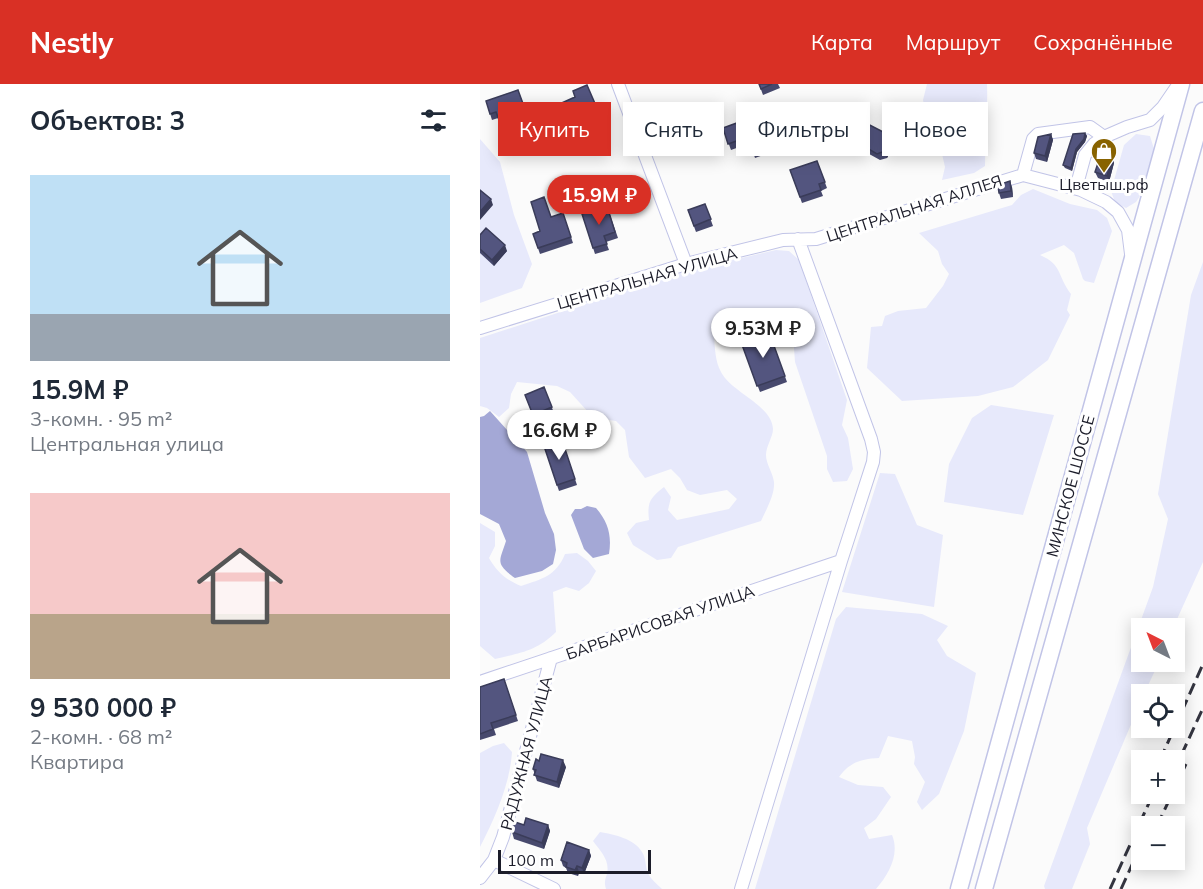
<!DOCTYPE html>
<html lang="ru">
<head>
<meta charset="utf-8">
<style>
  body { margin:0; font-family:Mulish,sans-serif; background:#f2f2f3; color:#1f2937; height:100vh; display:flex; flex-direction:column; font-size:22px; white-space:nowrap }
  * { box-sizing:border-box; margin:0 }
  p { font-size:20px; color:#747a83 }
  .icon { flex:none; width:33px; height:33px; fill:none; stroke:currentColor; stroke-width:2; stroke-linecap:round; stroke-linejoin:round }
  .map { position:relative; flex:1; overflow:hidden }
  .side { display:flex; flex-direction:column; background:#fff; width:480px }
  .side>* { flex:none }
  .top-card { position:absolute; left:18px; top:18px; width:570px; height:54px; display:flex; gap:12px }
  .needle { width:39px; rotate:318deg }
  .buttons { position:absolute; left:651px; top:534px; display:grid; gap:12px }
  .buttons a { display:grid; place-items:center; width:54px; height:54px; border-radius:0px; background:#fff; box-shadow:0 3px 15px #0003; font-size:30px }
  .scale { position:absolute; left:18px; bottom:15px; width:153px; box-sizing:border-box; padding-left:6px; border:3px solid #1b1c29; border-top:0; font-size:16px; line-height:21px; white-space:nowrap; color:#1b1c29; -webkit-text-stroke:4px #fff; paint-order:stroke }
  .price { position:absolute; translate:-50% -51px; padding:0 14px; border-radius:21px; background:#fff; color:#222; font-size:20px; line-height:39px; filter:drop-shadow(0 2px 3px #0008) }
  .price::after { content:''; position:absolute; left:50%; top:36px; width:18px; height:14px; margin-left:-9px; background:inherit; clip-path:polygon(0 0,100% 0,50% 100%) }
  .price.selected { background:#d93025; color:#fff }
  ul { padding:0; list-style:none }
  li { display:grid; align-content:center; gap:12px; height:318px; padding:0 30px }
  li span { display:grid; place-items:center; height:186px; border-radius:0px; color:#555 }
  li>.icon { margin-inline-start:auto }
  span .icon { width:108px; height:108px; fill:#fffc; stroke-width:1 }
  li b { font-size:26px }
  h2 { display:flex; justify-content:space-between; align-items:center; height:72px; padding:0 30px; font-size:26px }
  .tag { padding:0 21px; border-radius:0px; background:#fff; box-shadow:0 3px 15px #0003; font-size:21px; line-height:54px }
  .tag.selected { background:#d93025; color:#fff }
  header { display:flex; align-items:center; gap:36px; box-sizing:border-box; height:84px; padding:0 30px; background:#d93025; color:#fff }
  header strong { font-size:28px }
  nav { display:flex; gap:33px; margin-inline-start:auto; font-size:21px }
  main { display:flex; flex:1; min-height:0 }
  .map>svg:first-child { display:block }
  .green { fill:#e7e9fb }
  .water { fill:#a4a8d6 }
  .lines { fill:none; stroke-linecap:round; stroke-linejoin:round }
  .minor-casing { stroke:#c1c4e7; stroke-width:14 }
  .highway-casing { stroke:#c1c4e7; stroke-width:19 }
  .minor { stroke:#fff; stroke-width:12 }
  .highway { stroke:#fff; stroke-width:16 }
  .rail { stroke:#343540; stroke-width:3; stroke-dasharray:12 6; stroke-linecap:butt }
  .wall { fill:#47496d }
  .shaded-wall { fill:#3a3c59 }
  .building { fill:#53557f; stroke:#3a3c59; stroke-width:1.5 }
  .labels { text-anchor:middle; stroke-width:6; stroke-linejoin:round; paint-order:stroke }
  .poi-label { font-size:16px; fill:#1b1c29; stroke:#fff }
  .street-label { font-size:16px; fill:#1b1c29; stroke:#fff }
</style>
</head>
<body>
<header>
<strong>Nestly</strong>
<nav><a>Карта</a><a>Маршрут</a><a>Сохранённые</a></nav>
</header>
<main>
<section class="side">
<h2>Объектов: 3<svg class="icon" aria-label="filters" viewBox="0 0 24 24"><path d="M4 7h16M4 17h16"/><circle cx="9" cy="7" r="2"/><circle cx="15" cy="17" r="2"/></svg></h2>
<ul>
<li><span style="background:linear-gradient(#bfe0f5 75%,#9aa5b1 0)"><svg class="icon" aria-label="home" viewBox="0 0 24 24"><path d="M3 11l9-7 9 7M6 9v11h12V9"/></svg></span><div><b>15.9M ₽</b><p>3-комн. · 95 m²</p><p>Центральная улица</p></div></li>
<li><span style="background:linear-gradient(#f6c9c9 65%,#b9a48a 0)"><svg class="icon" aria-label="home" viewBox="0 0 24 24"><path d="M3 11l9-7 9 7M6 9v11h12V9"/></svg></span><div><b>9 530 000 ₽</b><p>2-комн. · 68 m²</p><p>Квартира</p></div></li>
</ul>
</section>
<div class="map">
<svg width="723" height="805" viewBox="0 0 723 805">
  <rect width="100%" height="100%" fill="#fbfbfb"/>
  <path class="green" d="M447,0h60c1,28 -2,54 -2,82l-11,7 -32,7 3,-13 -3,-13 -10,-8 -9,-46z
    M656,50l14,2 4,13 -14,47 -4,6 -10,6 -11,-6 -4,-11 13,-46z
    M0,55l20,23 14,53 18,49 -10,24 -42,15z
    M553,105l37,15 27,6 10,8 5,13 -18,52 -9,-2 -2,-2 -9,-26 -10,-8 -24,10c23,10 17,21 31,39l-4,16 3,5 -22,45 -35,27 -35,9 -76,5 -35,-33 4,-41 11,-1 3,-10 13,-5 28,-3 17,-22 6,-12 -7,-10 -4,-13 -19,-18 93,-28 9,-10z
    M296,166l13,1 10,9 48,140 -5,25 6,13 5,31 -6,12 -14,1 -6,-13v-13l-32,-94 -2,-27 -5,-14 -10,-10 -27,11 -26,6 -11,8c1,12 1,25 7,36 11,21 51,33 52,57 0,8 -7,17 -7,26 0,9 7,18 8,27 1,13 -8,28 -13,39l-83,26 -7,11 -14,2 -24,-15 -6,-12 9,-10 13,-3c-2,-18 1,-22 15,-33l7,10 -3,13 9,10 52,-11 8,-10 -10,-9 -27,5 -13,-5 -7,-12 -9,-9 -26,9 -16,-21 -4,-27 -9,-9 -14,-2 -13,-6 -19,-21 -13,-6 -40,-4 -6,12 -2,14 -10,9 -12,-9 -7,-2v-68l210,-68z
    M723,178v300l-30,66h-31v34h17l-15,32h-2l-1,7 -54,127 3,16 -18,45h-27l-1,-3 109,-299 15,-68 -10,-25 33,-199z
    M511,321l63,10 -31,100 -79,-13 5,-38 23,-46z
    M400,389l15,1 22,51 26,10 -9,72 -92,-15z
    M0,439l15,9v14l-6,12c8,14 17,22 32,28 21,-7 35,-10 44,-32l12,-1 11,8 8,10 -7,12 -10,8 -13,-4 -13,5 3,40c-19,19 -36,21 -61,27l-15,-13z
    M366,523l76,7 26,12 -11,14 10,16 29,17 -12,58 -25,63 -17,16 -5,-8 8,-20 -11,-18 1,-7 -3,-16 -24,-5 -9,22c-18,1 -29,4 -40,19l19,8 25,2 8,10 -15,22 -12,9 5,11 23,-4c8,19 -3,39 -16,54h-121l81,-270z
    M24,659l8,9c-2,32 -17,66 -32,95v-94l13,-7z
    M120,748c13,2 35,7 42,20 4,6 3,12 5,18 2,8 9,13 15,19h14h-70c-2,-7 -1,-9 1,-15 3,-14 -6,-22 -14,-33z"/>
  <path class="water" d="M10,327l37,41 18,61 9,21 2,16 -3,14 -11,7 -27,7c-21,-15 -15,-17 -9,-37l-7,-17 -19,-10v-97l4,-1z
    M107,422l9,2c12,14 16,27 13,46l-16,4 -9,-9 -13,-34 4,-6h6z"/>
  <g class="lines">
    <g class="minor-casing">
      <path id="minor" d="M138,0l68,180
        M543,91l10,-36 5,-5 52,-7 14,10
        M596,104l9,-33 9,-11 10,-7 23,-10 23,-7 13,-13 13,-19
        M0,244l206,-64 97,-24 33,-1 207,-64 58,15 25,12 12,10 10,18 3,24
        M0,598l361,-121
        M14,776l60,29
        M0,794l14,-18 9,-23 48,-179
        M261,805l100,-328 32,-99 1,-10 -3,-13 -73,-200"/>
    </g>
    <g class="highway-casing">
      <path id="highway" d="M479,805l222,-805
        M504,805l219,-778"/>
    </g>
    <use href="#minor" class="minor"/>
    <use href="#highway" class="highway"/>
    <path class="rail" d="M680,676l43,-96
      M694,687l29,-63
      M694,705l12,-25
      M677,742l15,-32
      M630,805l43,-95
      M641,805l21,-46"/>
  </g>
  <path class="wall" d="M279,0h19l2,4 -17,7z
    M107,1l15,36 -25,10 -3,-6 -21,9 -9,-23 31,-14z
    M38,6l11,29 -5,1 8,22 -22,8 -12,-32 -6,2 -6,-19z
    M273,33l13,37 -11,4 -5,-15 -19,7 -8,-22z
    M369,46l44,7 2,6 -8,15 -7,2 -18,-10 -2,-6 -5,-3 -4,-5z
    M605,49l2,3 -2,6 -8,10 -5,19 -7,-3 -2,-3z
    M571,50l2,6 -6,22 -11,-3 -2,-6z
    M632,73l2,6 -5,19 -11,-4 -3,-6z
    M337,77l10,27 -6,3 2,5 -21,7 -12,-33z
    M532,103l1,10 -12,2 -2,-6z
    M225,120l8,22 -17,6 -8,-22z
    M127,122l11,32 -12,4 3,8 -14,4 -13,-40z
    M83,129l10,30 -33,11 -7,-20 7,-3 11,-14z
    M0,151l27,16 -13,15 -14,-13z
    M289,248l18,50 -27,10 -19,-50z
    M64,303l10,26 -19,8 -10,-26z
    M81,353l16,48 -18,6 -2,-6z
    M24,595l14,42 -24,8 2,6 -16,5v-53z
    M86,683l-7,21 -22,-7 -4,-12z
    M44,741h24l2,6 -6,18 -30,-10 -2,-7z
    M109,766l2,6 -7,18 -5,-2 -1,4 -10,-3 -2,-5 -3,-2 -2,-6z"/>
  <path class="shaded-wall" d="M605,49l2,3 -2,6 -8,10 -5,19 -1,-3 5,-19z
    M571,50l2,6 -6,22 -2,-6z
    M413,53l2,6 -8,15 -2,-7z
    M632,73l2,6 -5,19 -2,-6z
    M530,97l2,6 1,10 -2,-6z
    M11,115l2,6 -13,15v-8z
    M25,161l2,6 -13,15 -2,-6z
    M83,676l3,7 -7,21 -2,-6z
    M68,741l2,6 -6,18 -2,-6z
    M109,766l2,6 -7,18 -2,-6z
    M97,782l2,6 -1,4 -3,-6z"/>
  <path class="building" d="M279,0h13l-11,5z
    M107,1l13,30 -25,10 -3,-7 -21,10 -7,-17 31,-14 -2,-6z
    M38,6l8,22 -4,2 8,22 -22,8 -12,-32 -6,2 -4,-13z
    M273,33l11,30 -11,4 -5,-14 -20,7 -5,-16z
    M378,35l35,18 -8,14 -8,3 -17,-10 2,-4 -9,-5 -4,-5 1,-7z
    M605,49l-1,6 -8,10 -5,19 -8,-3 10,-31z
    M571,50l-6,22 -11,-3 4,-16z
    M621,70l11,3 -5,19 -12,-4z
    M337,77l8,21 -6,2 2,6 -21,7 -10,-27z
    M530,97l1,10 -12,2 -1,-8z
    M0,106l11,9 -11,13z
    M64,113l7,20 12,-4 8,24 -33,11 -5,-14 7,-3 -9,-29z
    M225,120l6,15 -17,7 -6,-16z
    M127,122l8,26 -11,4 3,8 -14,4 -11,-34z
    M6,144l19,17 -13,15 -12,-11v-14z
    M289,248l16,44 -28,10 -16,-44z
    M64,303l8,20 -19,8 -8,-20z
    M81,353l14,42 -18,6 -14,-42z
    M24,595l12,36 -25,8 2,6 -13,5v-47z
    M61,670l22,6 -6,22 -23,-7 2,-5 -3,-1 3,-10 3,2z
    M46,734l22,7 -6,18 -30,-11 3,-10 9,3z
    M87,758l22,8 -7,18 -5,-2 -2,4 -9,-3 1,-4 -6,-3z"/>
  <defs>
    <g id="shop-pin" transform="scale(1.35)"><path d="M0 17L-7.5 6A9.5 9.5 0 1 1 7.5 6Z" fill="#886300" stroke="#fff"/><path d="M-5-2.5h2.3a2.7 3.5 0 0 1 5.4 0H5L5.5 6h-11ZM-1.5-2.5h3a1.5 2.3 0 0 0-3 0Z" fill="#fff"/></g>
  </defs>
  <g fill-rule="evenodd">
    <use href="#shop-pin" x="624" y="67"/>
  </g>
  <g class="labels">
    <g class="poi-label">
      <text x="624" y="106">Цветыш.рф</text>
    </g>
    <g class="street-label">
      <text transform="translate(434 124) rotate(-18)" y="6">ЦЕНТРАЛЬНАЯ АЛЛЕЯ</text>
      <text transform="translate(167 194) rotate(-16)" y="6">ЦЕНТРАЛЬНАЯ УЛИЦА</text>
      <text transform="translate(590 402) rotate(-75)" y="6">МИНСКОЕ ШОССЕ</text>
      <text transform="translate(180 538) rotate(-19)" y="6">БАРБАРИСОВАЯ УЛИЦА</text>
      <text transform="translate(46 669) rotate(-75)" y="6">РАДУЖНАЯ УЛИЦА</text>
    </g>
  </g>
</svg>
<div class="buttons">
<a><svg class="needle" viewBox="-14 -14 28 28"><path d="M0-13l5 13h-10z" fill="#e53935"/><path d="M0 13l5-13h-10z" fill="#747a83"/></svg></a>
<a><svg class="icon" aria-label="locate" viewBox="0 0 24 24"><circle cx="12" cy="12" r="6"/><path d="M12 2v4M12 18v4M2 12h4M18 12h4"/></svg></a>
<a>+</a>
<a>−</a>
</div>
<div class="scale">100 m</div>
<b class="price selected" style="left:119px;top:142px">15.9M ₽</b>
<b class="price" style="left:283px;top:275px">9.53M ₽</b>
<b class="price" style="left:79px;top:377px">16.6M ₽</b>
<div class="top-card">
<a class="tag selected">Купить</a>
<a class="tag">Снять</a>
<a class="tag">Фильтры</a>
<a class="tag">Новое</a>
</div>
</div>
</main>
</body>
</html>
